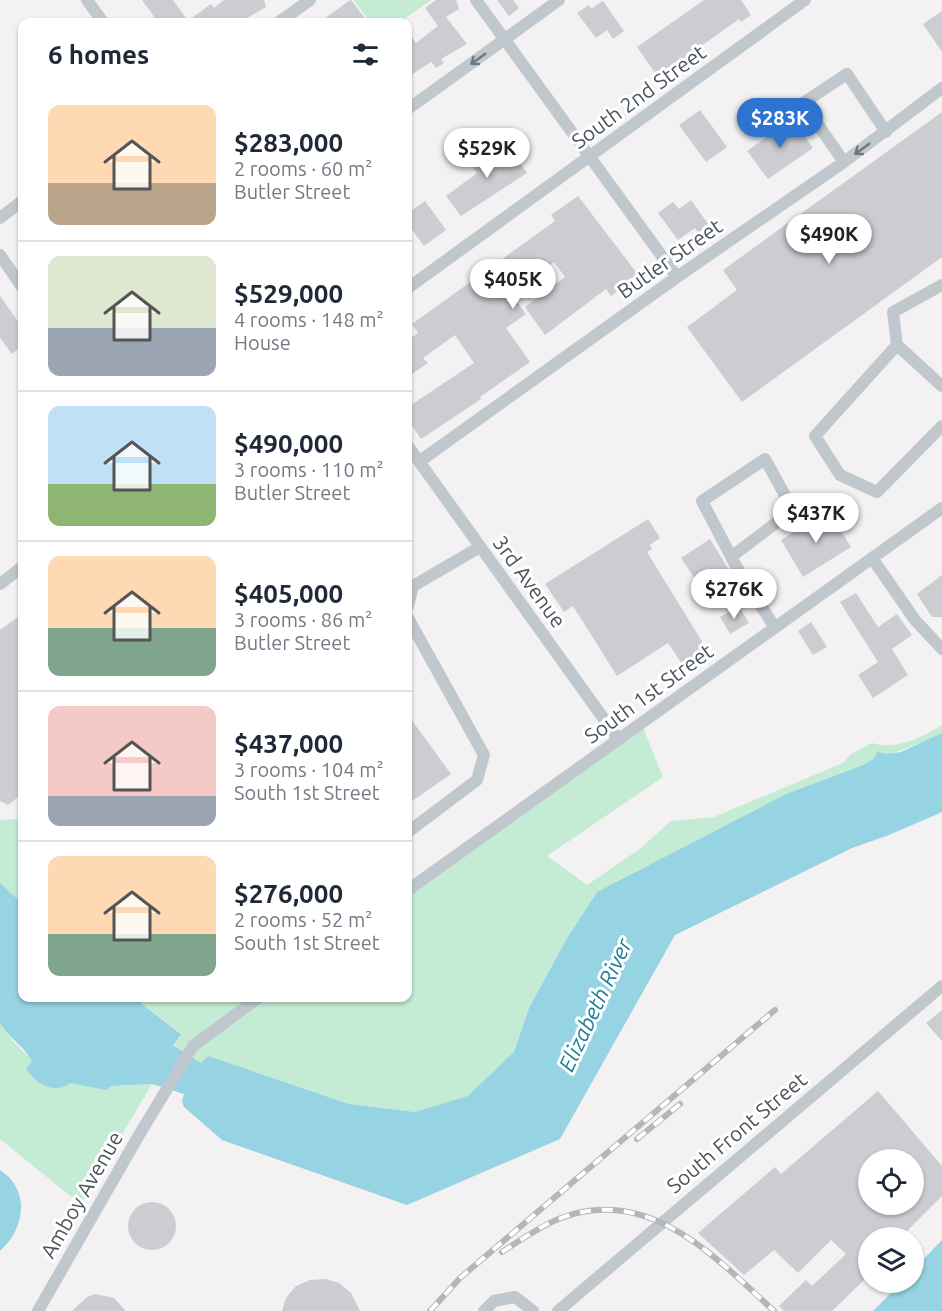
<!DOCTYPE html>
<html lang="en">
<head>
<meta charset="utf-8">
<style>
  body { margin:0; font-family:Ubuntu,sans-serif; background:#f2f2f3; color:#1f2937; height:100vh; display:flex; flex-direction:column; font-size:22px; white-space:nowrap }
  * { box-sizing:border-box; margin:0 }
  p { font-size:20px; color:#747a83 }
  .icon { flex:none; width:33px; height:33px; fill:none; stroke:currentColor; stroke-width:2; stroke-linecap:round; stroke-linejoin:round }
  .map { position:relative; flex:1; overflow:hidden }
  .sheet { position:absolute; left:18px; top:18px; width:394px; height:984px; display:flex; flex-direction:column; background:#fff; border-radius:12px; box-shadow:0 2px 4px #0004 }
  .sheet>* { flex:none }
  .buttons { position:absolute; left:858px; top:1149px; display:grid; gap:12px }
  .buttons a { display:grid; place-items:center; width:66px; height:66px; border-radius:50%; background:#fff; box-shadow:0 2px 4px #0004; font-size:30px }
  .price { position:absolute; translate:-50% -51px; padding:0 14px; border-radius:21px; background:#fff; color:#222; font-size:20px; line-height:39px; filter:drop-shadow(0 2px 3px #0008) }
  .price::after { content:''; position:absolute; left:50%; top:36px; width:18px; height:14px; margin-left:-9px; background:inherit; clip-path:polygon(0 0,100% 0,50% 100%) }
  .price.on { background:#2d74d1; color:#fff }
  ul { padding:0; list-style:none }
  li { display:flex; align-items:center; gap:18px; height:150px; padding:0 30px }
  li+li { border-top:2px solid #e0e1e3 }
  li span { display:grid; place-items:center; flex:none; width:168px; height:120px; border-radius:12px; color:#555 }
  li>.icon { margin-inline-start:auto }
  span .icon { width:72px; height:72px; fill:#fffc; stroke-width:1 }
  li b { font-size:26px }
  h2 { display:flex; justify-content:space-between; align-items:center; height:72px; padding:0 30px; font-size:26px }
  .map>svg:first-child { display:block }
  .green { fill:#c4ebd3 }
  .water { fill:#96d3e3 }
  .building { fill:#cbcdd2; fill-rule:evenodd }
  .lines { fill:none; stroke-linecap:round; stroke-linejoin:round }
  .minor { stroke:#c0c8ce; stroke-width:12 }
  .rail-casing { stroke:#b3b6ba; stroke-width:6 }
  .rail { stroke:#fff; stroke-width:4; stroke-dasharray:11; stroke-linecap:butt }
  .oneway { stroke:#6d777e }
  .labels { text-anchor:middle; stroke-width:6; stroke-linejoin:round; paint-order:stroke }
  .street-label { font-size:21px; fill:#4a545c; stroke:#fff }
  .water-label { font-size:22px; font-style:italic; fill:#1b7c96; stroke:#fff }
</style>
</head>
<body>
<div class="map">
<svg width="942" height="1311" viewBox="0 0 942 1311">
  <rect width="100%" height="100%" fill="#f3f1f1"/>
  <path class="green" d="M354,0h77l-31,22h-30z
    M942,725v8l-14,7 -142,54 -189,98 -31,48 -37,68 -15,44 -46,45 -53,15 -66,-8 -141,-48 -7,7 -28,-19 8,-11 -47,-35h274v-105l235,-165 20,49 -116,79 40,29 54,-37 30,-27 43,-4 129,-54 8,-9 21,-11c23,8 51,-6 70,-18z
    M22,819v84l-22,-20v-63z
    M0,1023c7,13 17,22 27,32 39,37 74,32 125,29l-69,116 -9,-1 -74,-60z"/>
  <path class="water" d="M942,733v79l-53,23 -37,13 -177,87 -115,204 -153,66 -185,-65 -38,-33 -2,-6 2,-7 -32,-10 -41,2 -5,4 -36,-7c-16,12 -34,1 -44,-14l6,-7c-6,-15 -24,-24 -32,-39v-140l22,20v95h112l47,36 -8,11 28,18 7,-7 141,48 66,8 53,-16 46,-44 15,-44 37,-68 31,-48 189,-98 77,-29 11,-6 3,-7 10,2 14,-2z
    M0,1170c31,20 25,59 0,81z
    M942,1240v71h-69l28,-28 13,-1v-13z"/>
  <path class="building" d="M142,0h31l15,21 23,-17 3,4 10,-8h40l2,7 -26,15h-82z
    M351,0l17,22h-48l30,-22z
    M436,0h20l3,9 -13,8 21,27 -26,15 3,4 -8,5 -5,-6 -23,15v-45l8,11 22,-17 -13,-18z
    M497,0h16l6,8 -10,8z
    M704,0h37l10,15 -10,7 -2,-3 -81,58 -21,-30z
    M603,1l21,30 -11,8 -6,-9 -11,8 -19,-25 12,-8 2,4z
    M942,11v41l-19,-28z
    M700,110l27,37 -21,15 -27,-37z
    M942,112v145l-200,145 -55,-75 50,-37 -14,-20z
    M792,119l21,29 -45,31 -21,-28z
    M503,140l24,33 -66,43 -15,-20 31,-23 -5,-7 22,-16 -2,-2z
    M578,196l61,80 -28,20 -5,-7 -61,46 -20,-28 40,-30 -11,-15 -16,11 -27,21 15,20 -20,14 24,34 -50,35 1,2 -60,40 -13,-19v-13l66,-44 -19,-28 -32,23 5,5 -20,14v-37l10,-7 -6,-9 143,-103 -4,-6z
    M691,200l20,28 -11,8 -5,-8 -17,12 -20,-27 15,-11 6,7z
    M425,201l21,29 -22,16 -16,-22v-11z
    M0,296l22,31v19l-10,8 -12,-16z
    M829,511l22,36 -48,30 -22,-37z
    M648,519l12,19 -10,7 2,4 -5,3 59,96 -24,16 -14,-21 -51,33 -44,-70 -9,6 -19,-28z
    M710,539l21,34 -28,18 -22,-33z
    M942,575v42h-10l-15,-23z
    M856,593l22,34 19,-13 15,21 -20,14 16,26 -35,23 -15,-23 20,-13 -38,-60z
    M739,606l10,17 -19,11 -10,-17z
    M22,614v180l-14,11 -8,-4v-171z
    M811,622l16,25 -14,8 -15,-24z
    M408,715l43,59 -43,30z
    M942,1010v31l-16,-18z
    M878,1091l64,75v30l-42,42h-32v38l-36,35h-48l-5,-5 27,-26 6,6 34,-32 -15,-14 -33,33 -24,-23 -30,25 -46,-42 77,-66 6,7zM868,1160h46v44h-46z
    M128 1226a24 24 0 1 1 48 0a24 24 0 1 1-48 0Z
    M325,1279l14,4 12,10 9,18h-78l4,-13 10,-12 14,-6z
    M95,1294l19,4 12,13h-54l15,-14z"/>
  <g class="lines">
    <path class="minor" d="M87,0l16,22
      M476,0l201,277
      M279,22l31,-22
      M408,109l151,-109
      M844,162l-41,-59 44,-29 39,58
      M0,218l22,-17
      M0,255l22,32
      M942,285l-49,27 4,33 -82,91 25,39 37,17 65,-66
      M408,288l397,-288
      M897,345l45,41
      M408,446l211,294
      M420,461l257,-184 167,-115 98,-74
      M731,557l62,-47 -28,-51 -63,42 34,65 39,62
      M872,558l43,62 27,29
      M0,584l22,-17
      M408,606l5,-20 67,-39
      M408,618l76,137 -7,25 -69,52
      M408,890l534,-382
      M38,1311l101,-176 54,-89 65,-48
      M484,1311l10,-10 21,-4 18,14
      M558,1311l384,-325"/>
    <g class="rail-casing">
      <path id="rail" d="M637,1139l43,-35
        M502,1252c19,-12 38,-26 59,-34 89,-33 155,40 213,93
        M430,1311l30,-33 315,-268"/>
    </g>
    <use href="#rail" class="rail"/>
  </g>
  <defs><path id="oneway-shaft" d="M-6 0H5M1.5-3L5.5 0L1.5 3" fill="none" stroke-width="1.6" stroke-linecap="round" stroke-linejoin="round" transform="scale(1.5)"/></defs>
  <g class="oneway">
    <use href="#oneway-shaft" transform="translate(478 59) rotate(144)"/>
    <use href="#oneway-shaft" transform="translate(862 149) rotate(144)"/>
  </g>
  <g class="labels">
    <g class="street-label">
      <text transform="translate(639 97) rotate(-36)" y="7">South 2nd Street</text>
      <text transform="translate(670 259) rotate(-35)" y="7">Butler Street</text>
      <text transform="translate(529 582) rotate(54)" y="7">3rd Avenue</text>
      <text transform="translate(649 694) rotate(-36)" y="7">South 1st Street</text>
      <text transform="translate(737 1133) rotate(-40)" y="7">South Front Street</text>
      <text transform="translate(82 1195) rotate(-60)" y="7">Amboy Avenue</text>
    </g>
    <g class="water-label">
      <text transform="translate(595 1005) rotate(-65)" y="8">Elizabeth River</text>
    </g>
  </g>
</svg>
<div class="buttons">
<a><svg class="icon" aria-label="locate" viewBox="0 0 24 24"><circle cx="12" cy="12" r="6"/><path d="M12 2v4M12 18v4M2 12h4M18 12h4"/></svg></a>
<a><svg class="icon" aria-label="layers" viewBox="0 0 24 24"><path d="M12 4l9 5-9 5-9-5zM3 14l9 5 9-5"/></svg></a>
</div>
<b class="price on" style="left:780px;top:149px">$283K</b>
<b class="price" style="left:487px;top:179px">$529K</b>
<b class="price" style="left:829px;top:265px">$490K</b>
<b class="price" style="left:513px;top:310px">$405K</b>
<b class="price" style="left:816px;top:544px">$437K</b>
<b class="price" style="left:734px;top:620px">$276K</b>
<section class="sheet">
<h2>6 homes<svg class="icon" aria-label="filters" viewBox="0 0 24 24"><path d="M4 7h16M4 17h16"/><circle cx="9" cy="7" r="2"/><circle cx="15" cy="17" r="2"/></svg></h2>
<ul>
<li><span style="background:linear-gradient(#ffd9b3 65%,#b9a48a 0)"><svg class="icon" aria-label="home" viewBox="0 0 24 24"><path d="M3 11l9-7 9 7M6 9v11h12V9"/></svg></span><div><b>$283,000</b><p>2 rooms · 60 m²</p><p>Butler Street</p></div></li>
<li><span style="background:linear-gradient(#dfe7d0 60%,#9aa5b1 0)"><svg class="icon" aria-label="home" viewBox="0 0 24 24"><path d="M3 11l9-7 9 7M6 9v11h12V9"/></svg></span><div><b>$529,000</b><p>4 rooms · 148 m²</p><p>House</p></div></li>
<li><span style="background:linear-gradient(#bfe0f5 65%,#8fb573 0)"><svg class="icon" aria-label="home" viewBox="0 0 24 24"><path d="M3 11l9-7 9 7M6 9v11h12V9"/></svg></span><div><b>$490,000</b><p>3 rooms · 110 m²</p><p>Butler Street</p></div></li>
<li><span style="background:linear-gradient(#ffd9b3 60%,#7fa58c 0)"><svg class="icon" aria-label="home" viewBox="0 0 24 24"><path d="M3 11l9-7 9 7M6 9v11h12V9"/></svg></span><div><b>$405,000</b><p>3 rooms · 86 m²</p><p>Butler Street</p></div></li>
<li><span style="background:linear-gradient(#f6c9c9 75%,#9aa5b1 0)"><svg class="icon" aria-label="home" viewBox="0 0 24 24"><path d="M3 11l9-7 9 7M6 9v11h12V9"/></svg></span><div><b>$437,000</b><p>3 rooms · 104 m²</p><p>South 1st Street</p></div></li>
<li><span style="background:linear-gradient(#ffd9b3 65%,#7fa58c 0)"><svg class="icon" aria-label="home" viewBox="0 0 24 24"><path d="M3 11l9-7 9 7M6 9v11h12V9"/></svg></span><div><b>$276,000</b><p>2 rooms · 52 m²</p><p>South 1st Street</p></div></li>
</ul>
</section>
</div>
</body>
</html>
